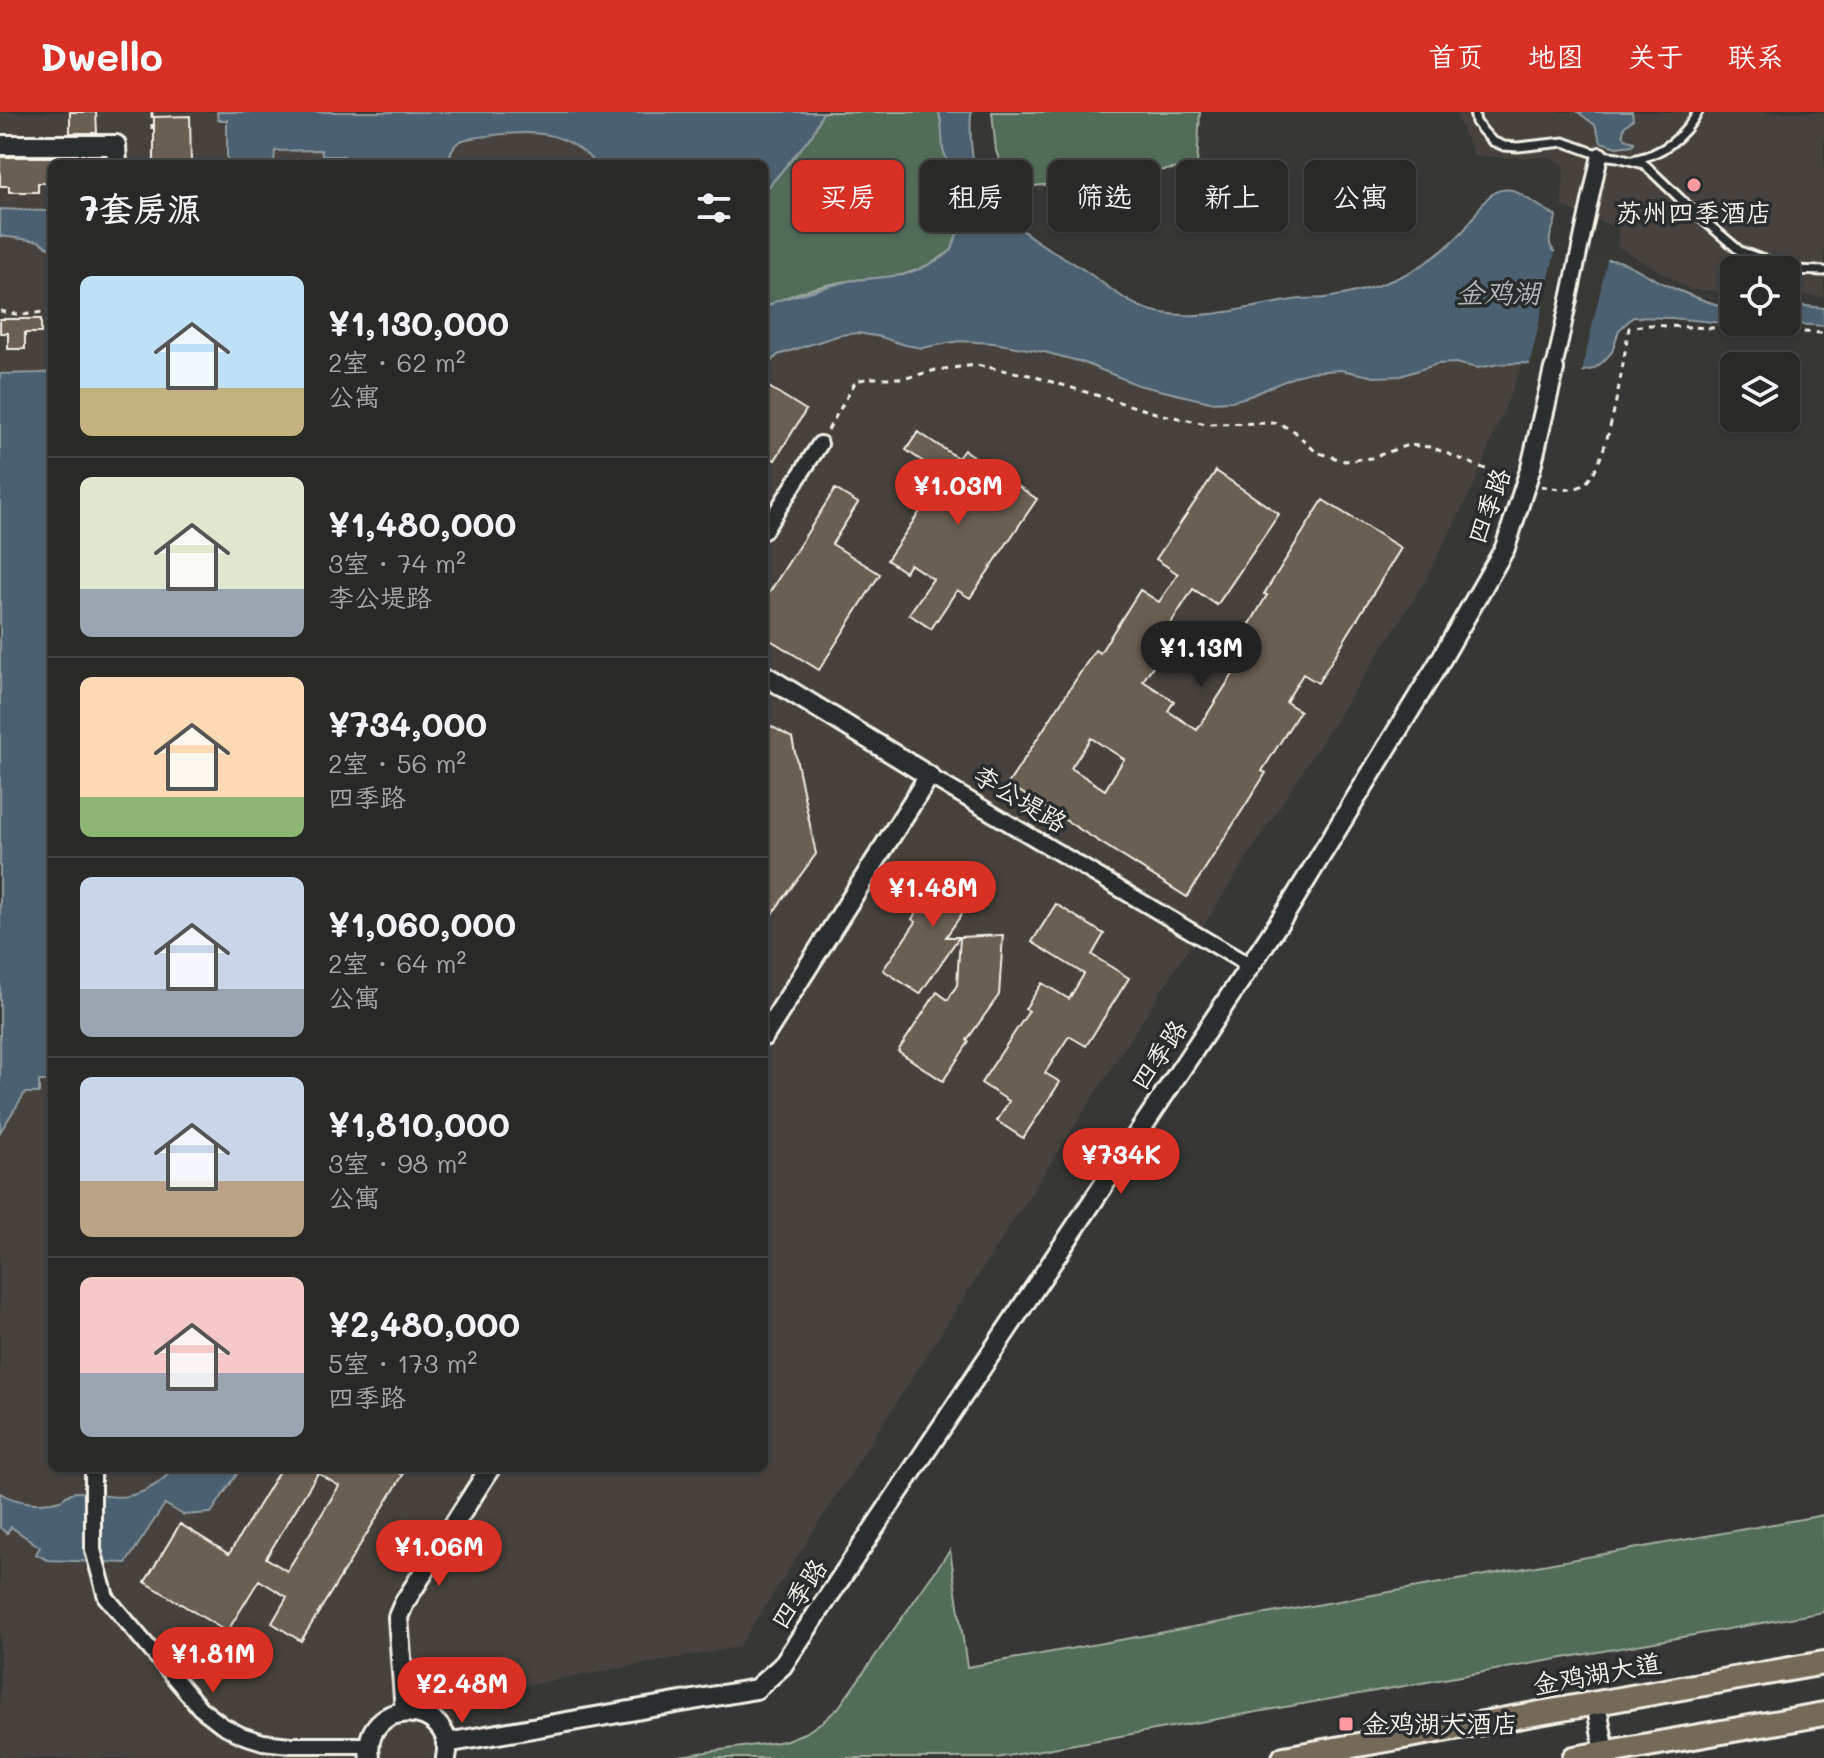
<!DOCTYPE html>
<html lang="zh">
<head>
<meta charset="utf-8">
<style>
  body { margin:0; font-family:Mali,"LXGW WenKai TC",sans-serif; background:#353534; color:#f1f3f6; height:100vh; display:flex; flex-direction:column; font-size:30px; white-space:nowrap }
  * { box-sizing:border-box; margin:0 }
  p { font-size:26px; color:#a5a6a8 }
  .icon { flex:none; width:44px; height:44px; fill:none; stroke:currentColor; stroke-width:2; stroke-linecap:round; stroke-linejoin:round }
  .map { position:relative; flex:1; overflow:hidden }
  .details { position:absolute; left:48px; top:48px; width:720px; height:1312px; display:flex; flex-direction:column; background:#292928; border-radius:12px; box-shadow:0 2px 6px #0004,0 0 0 2px #454545 }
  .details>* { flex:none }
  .banner { position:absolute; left:792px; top:48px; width:760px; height:72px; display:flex; gap:16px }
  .fabs { position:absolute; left:1720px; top:144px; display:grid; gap:16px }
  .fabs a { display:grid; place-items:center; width:80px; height:80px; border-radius:12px; background:#292928; box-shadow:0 2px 6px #0004,0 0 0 2px #454545; font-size:40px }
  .price { position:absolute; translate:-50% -68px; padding:0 18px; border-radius:28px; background:#d93025; color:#fff; font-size:26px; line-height:52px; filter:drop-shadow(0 2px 4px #0008) }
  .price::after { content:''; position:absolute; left:50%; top:48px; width:24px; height:18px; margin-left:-12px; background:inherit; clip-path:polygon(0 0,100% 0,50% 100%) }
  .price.selected { background:#222; color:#fff }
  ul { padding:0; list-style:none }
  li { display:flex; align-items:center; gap:24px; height:200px; padding:0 32px }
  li+li { border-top:2px solid #454545 }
  li span { display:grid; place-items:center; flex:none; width:224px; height:160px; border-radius:12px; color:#555 }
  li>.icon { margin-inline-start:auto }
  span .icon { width:96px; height:96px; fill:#fffc; stroke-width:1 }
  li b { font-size:34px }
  h2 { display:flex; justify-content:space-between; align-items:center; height:96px; padding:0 32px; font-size:34px }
  .tag { padding:0 28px; border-radius:12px; background:#292928; box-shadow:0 2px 6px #0004,0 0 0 2px #454545; font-size:28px; line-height:72px }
  .tag.selected { background:#d93025; color:#fff }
  header { display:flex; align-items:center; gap:48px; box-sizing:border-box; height:112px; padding:0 40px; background:#d93025; color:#fff }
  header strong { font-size:38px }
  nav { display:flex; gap:44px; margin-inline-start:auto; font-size:28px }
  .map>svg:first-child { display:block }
  .built { fill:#47433e }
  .green { fill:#526c5a; stroke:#a3aea1; stroke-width:2 }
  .water { fill:#4d6170; stroke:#909ba0; stroke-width:2 }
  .pier { fill:#373735 }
  .building { fill:#6b5f52; stroke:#f4f1e8; stroke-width:2; fill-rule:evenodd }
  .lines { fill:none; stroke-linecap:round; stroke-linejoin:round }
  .service-casing { stroke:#f4f1e8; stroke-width:13 }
  .minor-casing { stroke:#f4f1e8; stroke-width:20 }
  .tertiary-casing { stroke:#f4f1e8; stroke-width:24 }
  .primary-casing { stroke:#f4f1e8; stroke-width:28 }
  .path { stroke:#f4f1e8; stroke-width:3; stroke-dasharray:6 6; stroke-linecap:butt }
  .service { stroke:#2a2d2e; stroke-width:7 }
  .minor { stroke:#2a2d2e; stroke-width:14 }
  .tertiary { stroke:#2a2d2e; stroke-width:18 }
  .primary { stroke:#746a5a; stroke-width:22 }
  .poi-dot { fill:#ff9aa2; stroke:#2a2d2e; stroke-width:3 }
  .labels { text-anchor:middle; stroke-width:7; stroke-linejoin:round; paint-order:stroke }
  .poi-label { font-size:26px; fill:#f4f1e8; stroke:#2a2d2e }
  .street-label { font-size:26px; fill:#f4f1e8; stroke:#2a2d2e }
  .water-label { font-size:28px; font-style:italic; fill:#b1b7b8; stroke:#2a2d2e }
</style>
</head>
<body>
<header>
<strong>Dwello</strong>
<nav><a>首页</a><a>地图</a><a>关于</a><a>联系</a></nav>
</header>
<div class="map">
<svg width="1824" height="1646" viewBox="0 0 1824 1646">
  <rect width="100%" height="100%" fill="#373735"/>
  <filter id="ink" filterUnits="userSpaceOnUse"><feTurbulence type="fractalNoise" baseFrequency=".0125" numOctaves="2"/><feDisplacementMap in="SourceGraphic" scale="16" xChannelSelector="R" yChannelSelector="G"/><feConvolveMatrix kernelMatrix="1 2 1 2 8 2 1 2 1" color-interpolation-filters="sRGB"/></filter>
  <g filter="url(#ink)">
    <path class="built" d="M0,0h217l1,8 9,-1v45h-175v49l-7,-2 -45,-2z
      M1458,0h366v185l-38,-3v-24h-52v21l-43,-1 -74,-44 2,-17 -57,-23 2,-42 -14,-7 -45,1 -31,-3 -16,-35z
      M525,19l24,4 25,10 22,19h-148l4,-14 10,-11z
      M322,38v6h22l9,8h-79v-13z
      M0,124l39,5 13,9v122l-12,1 -40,1z
      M858,221l23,4 24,8 17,3 37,-7 35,2 50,9 38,10 56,23 72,17 22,-1 78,-29 31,-2 34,7 26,-1 36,-12 18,-1 23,5 21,-4 24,-1 -50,124 -49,96 -685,1064 -288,52 9,59h-460v-626l25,-39 14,-12h13v387h712v-1099l14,-14 62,-20z"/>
    <path class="green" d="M823,0h116l10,56 6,11 -1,17 3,19v19l-5,16c-15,11 -32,20 -50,25 -13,3 -25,3 -38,4 -28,2 -77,14 -100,30v-117l48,-57z
      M992,0h208l-3,54 -186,23 -15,-38z
      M1824,1403v97l-828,146h-331l119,-17 23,-9 19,-13 13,-12 111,-157 17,117z"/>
    <path class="water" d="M217,0h606l-11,23 -48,57v-28h-168c-31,-35 -65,-34 -108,-28 -22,3 -36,0 -40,28h-95l-9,-8h-22l-1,-6 -46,1 -1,13h-47v-44h-9z
      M939,0h32c-1,18 -1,43 6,61 5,14 20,26 30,37 4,5 6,11 10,15 17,17 41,28 61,41 28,17 50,42 84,47 47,8 92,-8 138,-14 8,-1 17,0 25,-1 23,-3 48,-10 70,-19 26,-11 50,-28 69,-49 10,-12 18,-30 31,-38 6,-3 11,-3 18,-2l43,26c0,11 -12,23 -3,34 11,14 49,7 66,11 13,4 26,13 39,20 20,10 41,18 63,25l1,-4 12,-5v25h52v-18l38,4v18l-60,-4 -30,2 -63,-6 -38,-1 -14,13 -7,22 -9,10 -10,7 -17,4 -53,-10 -24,1 -21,4 -23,-5 -18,1 -36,12 -26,1 -34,-7 -31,2 -14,4 -46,20 -18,5 -22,1 -72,-17 -56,-23 -38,-10 -50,-9 -35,-2 -37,7 -17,-3 -24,-8 -23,-4 -18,2 -62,20 -14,14v-60l12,-8 72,-20 55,-6 19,-7 20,-10 10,-8 5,-16v-19l-3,-19 1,-17 -12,-29 -2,-29z
      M1578,0h54l1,7 -9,8 -1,8 4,5 7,2 -1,3 -16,2 -16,-5 -6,-17z
      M0,97l45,2 7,2v37l-13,-9 -39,-5z
      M52,260v709h-13v12h-14l-25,39v-758l40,-1z
      M174,1356h67l-30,45 -28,2 -18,-11 -39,59 -79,-3 -11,-6 4,-7 -29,-20 -4,6 -7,-5v-35c17,10 41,13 61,7 3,-2 6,-5 10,-7 11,-3 26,1 37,3 26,4 50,-9 66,-28z"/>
    <path class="pier" d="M1556,135l2,3 12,4 38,2 -27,120 -6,1 -46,-9z"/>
    <path class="building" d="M70,0h26l1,21h-27z
      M190,4l1,48h-37v-47z
      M0,45h52v26h-14v9h-29v-6h-9z
      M0,207h41v14h-16v16h-17v-16h-8z
      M764,272l42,26 -31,50 -11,-7z
      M918,320l40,26 6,-8 73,49 -67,99 -13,-8 -26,39 -22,-15 24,-35 -23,-15 -5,8 -18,-12 57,-84 -38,-26z
      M1216,359l63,43 -62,91 -24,-16 -38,59 7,4 -19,29 31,20 -6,10 29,19 47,-73 -10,-6 33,-56 -3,-1 59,-94 78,48 -83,135 -15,-9 -17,28 14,9 -38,60 4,2 -79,124 -179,-113 87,-134 5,3 40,-63 19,12 19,-28 -22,-15zM1091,626l33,21 -19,31 -34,-22z
      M835,377l23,14 -26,41 48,30 -61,96 -55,-34v-35z
      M764,610l28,16 24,116 -52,71z
      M951,749l32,22 -37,54h13l-39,57 -37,-24 33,-48 -4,-3z
      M1056,792l48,30 -12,21 37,23 -43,68 -17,-10 -24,37 15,9 -37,56 -26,-17 12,-20 -28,-18 48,-72 -4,-2 17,-26 27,16 15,-25 -52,-32z
      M1003,823l-4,60 -32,45 2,2 -26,39 -45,-30 39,-59 11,8 9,-15 3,-48z
      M281,1356h109l13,7 -102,166 -29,-18 15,-26 -28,-17 -32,52 -82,-50 35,-58 49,30zM318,1361l21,13 -52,85 -21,-13z"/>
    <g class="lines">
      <g class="service-casing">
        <path id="service" d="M1474,0l2,10 7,9 9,10 12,5 14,1 46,-5 36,13 18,2 26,7 49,47 47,40 51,19 33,1
          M1633,48c30,-6 50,-22 65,-48"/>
      </g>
      <g class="minor-casing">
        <path id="minor" d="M1554,257l46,-214
          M764,419l56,-87
          M929,664l321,190
          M93,1356v82l13,47 94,111 22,17 19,10 22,7 27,3h80"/>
      </g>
      <g class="tertiary-casing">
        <path id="tertiary" d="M0,33h116l1,19
          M764,563l165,101 -165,260
          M1596,1591l10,55
          M405,1600l-7,-95 6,-14 86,-135
          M446,1631l310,-54 26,-23 506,-757 152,-248 65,-113 26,-81 23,-98
          M370,1646c-10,-63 88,-58 76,0"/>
      </g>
      <g class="primary-casing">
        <path id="primary" d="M1284,1646l540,-95
          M1574,1646l250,-44"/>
      </g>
      <path class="path" d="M152,0v17
        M0,199l21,4 31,-4
        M828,318l28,-49 13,-3h37l30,-8 40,-5 53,10 130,39 48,10 71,-1 16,8 22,21 29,9 26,-3 37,-13 23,2 79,32
        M1541,374c13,2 29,7 42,-1 26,-17 40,-124 46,-157l17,-3 178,8"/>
      <use href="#service" class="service"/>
      <use href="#minor" class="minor"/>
      <use href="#tertiary" class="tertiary"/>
      <use href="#primary" class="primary"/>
    </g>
  </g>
  <g class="poi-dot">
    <circle cx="1694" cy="73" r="8"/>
    <rect x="1338" y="1604" width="16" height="16" rx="4"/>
  </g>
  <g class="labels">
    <g class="poi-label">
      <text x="1694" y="110">苏州四季酒店</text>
      <text x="1362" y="1621" text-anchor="start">金鸡湖大酒店</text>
    </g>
    <g class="street-label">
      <text transform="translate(1489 394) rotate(-70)" y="9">四季路</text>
      <text transform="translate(1020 687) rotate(31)" y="9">李公堤路</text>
      <text transform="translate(1159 943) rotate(-56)" y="9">四季路</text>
      <text transform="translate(799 1482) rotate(-56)" y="9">四季路</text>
      <text transform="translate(1597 1562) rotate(-10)" y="9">金鸡湖大道</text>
    </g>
    <g class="water-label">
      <text x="1498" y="191">金鸡湖</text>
    </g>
  </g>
</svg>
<div class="fabs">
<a><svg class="icon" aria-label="locate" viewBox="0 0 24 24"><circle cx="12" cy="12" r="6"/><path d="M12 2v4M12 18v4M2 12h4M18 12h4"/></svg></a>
<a><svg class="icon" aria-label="layers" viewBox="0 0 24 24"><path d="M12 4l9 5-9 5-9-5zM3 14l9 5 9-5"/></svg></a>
</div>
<b class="price" style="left:958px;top:415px">¥1.03M</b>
<b class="price selected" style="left:1201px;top:577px">¥1.13M</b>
<b class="price" style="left:933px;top:817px">¥1.48M</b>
<b class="price" style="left:1121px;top:1084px">¥734K</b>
<b class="price" style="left:439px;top:1476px">¥1.06M</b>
<b class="price" style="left:213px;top:1583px">¥1.81M</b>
<b class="price" style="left:462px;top:1613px">¥2.48M</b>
<div class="banner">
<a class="tag selected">买房</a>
<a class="tag">租房</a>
<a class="tag">筛选</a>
<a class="tag">新上</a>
<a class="tag">公寓</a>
</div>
<section class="details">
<h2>7套房源<svg class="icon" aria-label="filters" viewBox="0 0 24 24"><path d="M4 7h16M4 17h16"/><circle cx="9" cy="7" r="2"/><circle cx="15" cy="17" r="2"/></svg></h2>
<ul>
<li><span style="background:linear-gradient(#bfe0f5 70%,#c2b280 0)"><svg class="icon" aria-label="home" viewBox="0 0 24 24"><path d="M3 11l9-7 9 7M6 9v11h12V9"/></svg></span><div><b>¥1,130,000</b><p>2室 · 62 m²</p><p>公寓</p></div></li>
<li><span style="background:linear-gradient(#dfe7d0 70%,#9aa5b1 0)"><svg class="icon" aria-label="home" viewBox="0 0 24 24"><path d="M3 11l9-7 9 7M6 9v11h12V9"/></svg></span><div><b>¥1,480,000</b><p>3室 · 74 m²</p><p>李公堤路</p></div></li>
<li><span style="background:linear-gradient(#ffd9b3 75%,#8fb573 0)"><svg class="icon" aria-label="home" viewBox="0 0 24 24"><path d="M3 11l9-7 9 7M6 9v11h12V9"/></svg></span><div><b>¥734,000</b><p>2室 · 56 m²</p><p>四季路</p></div></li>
<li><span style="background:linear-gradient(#c9d6e8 70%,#9aa5b1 0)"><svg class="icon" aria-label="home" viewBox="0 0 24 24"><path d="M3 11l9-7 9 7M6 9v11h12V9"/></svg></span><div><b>¥1,060,000</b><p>2室 · 64 m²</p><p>公寓</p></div></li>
<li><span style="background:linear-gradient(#c9d6e8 65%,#b9a48a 0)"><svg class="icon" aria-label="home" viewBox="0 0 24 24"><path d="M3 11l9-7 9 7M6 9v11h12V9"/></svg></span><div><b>¥1,810,000</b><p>3室 · 98 m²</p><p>公寓</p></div></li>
<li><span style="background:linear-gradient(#f6c9c9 60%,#9aa5b1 0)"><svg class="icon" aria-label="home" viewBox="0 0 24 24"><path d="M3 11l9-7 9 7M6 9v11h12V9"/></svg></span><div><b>¥2,480,000</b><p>5室 · 173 m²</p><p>四季路</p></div></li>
</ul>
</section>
</div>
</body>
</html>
